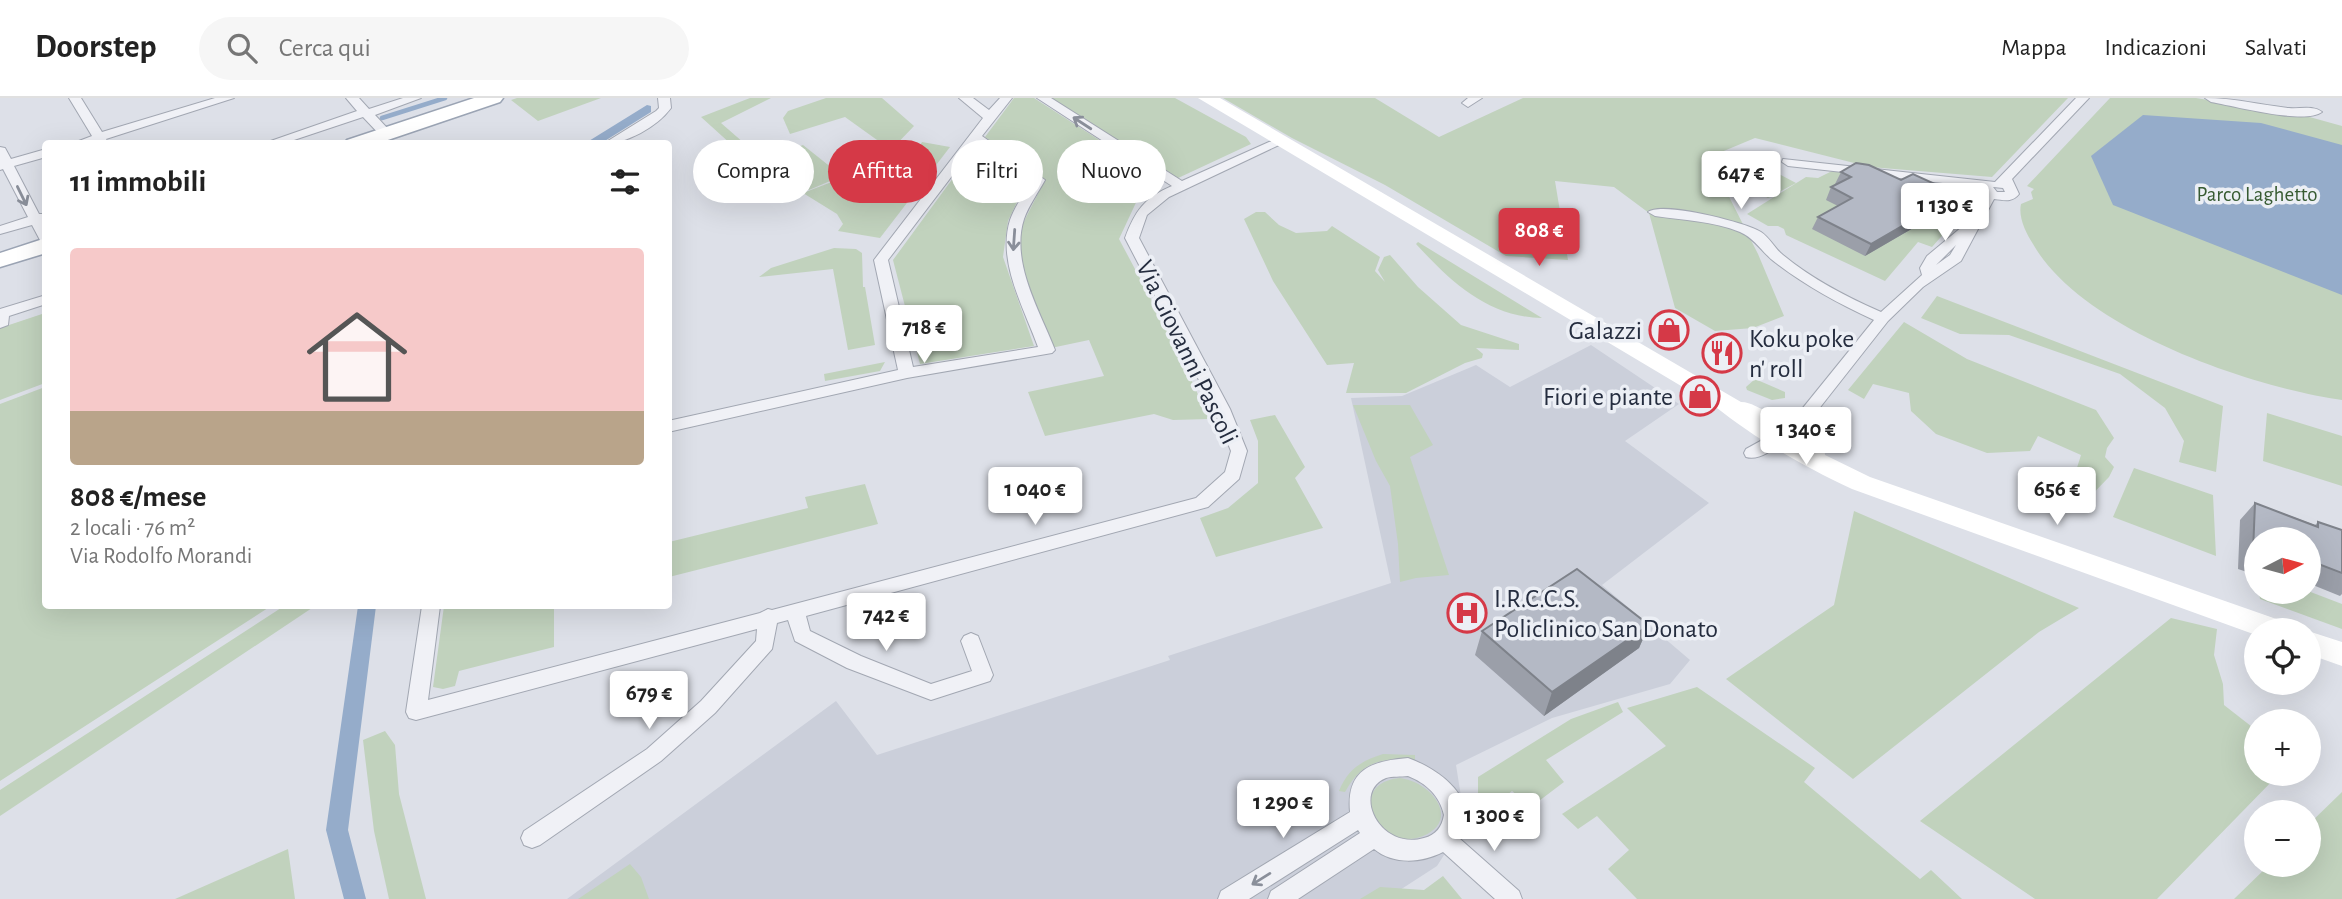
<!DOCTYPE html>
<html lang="it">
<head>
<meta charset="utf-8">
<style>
  body { margin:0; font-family:"Alegreya Sans",sans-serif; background:#f6f6f6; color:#222; height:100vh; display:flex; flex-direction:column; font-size:26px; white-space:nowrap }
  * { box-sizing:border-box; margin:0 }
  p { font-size:23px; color:#767676 }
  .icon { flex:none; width:38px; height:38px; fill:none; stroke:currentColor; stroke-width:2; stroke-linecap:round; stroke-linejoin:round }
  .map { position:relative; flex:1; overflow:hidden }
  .drawer { position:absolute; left:42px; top:42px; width:630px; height:469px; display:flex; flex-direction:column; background:#fff; border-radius:7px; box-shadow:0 7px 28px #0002 }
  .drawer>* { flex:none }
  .top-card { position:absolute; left:693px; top:42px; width:665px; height:63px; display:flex; gap:14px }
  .needle { width:46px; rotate:84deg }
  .controls { position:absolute; left:2244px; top:429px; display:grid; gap:14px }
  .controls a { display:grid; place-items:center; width:77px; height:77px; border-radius:50%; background:#fff; box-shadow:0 7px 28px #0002; font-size:35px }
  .price { position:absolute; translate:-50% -60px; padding:0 16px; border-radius:7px; background:#fff; color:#222; font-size:23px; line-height:46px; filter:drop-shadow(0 2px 4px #0008) }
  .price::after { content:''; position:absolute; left:50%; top:42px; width:21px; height:16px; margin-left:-10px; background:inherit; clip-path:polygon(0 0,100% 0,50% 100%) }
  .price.current { background:#d53947; color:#fff }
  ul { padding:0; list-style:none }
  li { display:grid; align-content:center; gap:14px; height:371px; padding:0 28px }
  li span { display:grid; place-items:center; height:217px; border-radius:7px; color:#555 }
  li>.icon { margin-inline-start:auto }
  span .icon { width:126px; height:126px; fill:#fffc; stroke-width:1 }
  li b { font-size:30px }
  h2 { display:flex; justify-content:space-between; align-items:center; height:84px; padding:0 28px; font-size:30px }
  .tag { padding:0 24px; border-radius:32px; background:#fff; box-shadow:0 7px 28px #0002; font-size:24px; line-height:63px }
  .tag.current { background:#d53947; color:#fff }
  header { display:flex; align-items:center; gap:42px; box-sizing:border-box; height:98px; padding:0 35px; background:#fff; border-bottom:2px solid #e0e0e0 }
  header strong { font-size:33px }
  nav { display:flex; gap:38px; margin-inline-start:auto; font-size:24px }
  .search { width:490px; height:63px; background:#f6f6f6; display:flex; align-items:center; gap:18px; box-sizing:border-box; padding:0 24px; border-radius:38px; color:#767676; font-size:26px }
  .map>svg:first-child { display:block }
  .built { fill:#cbcfda }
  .green { fill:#c1d2bd }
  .water { fill:#95acca }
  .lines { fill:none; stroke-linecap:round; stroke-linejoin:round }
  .stream { stroke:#95acca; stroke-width:4.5 }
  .canal { fill:#95acca; fill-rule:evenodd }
  .street-casing { stroke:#a2a7b2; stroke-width:2 }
  .primary-casing { stroke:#9ba4b4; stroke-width:3 }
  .street { fill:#f0f1f6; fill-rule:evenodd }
  .secondary { fill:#fff; fill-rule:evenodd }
  .primary { fill:#fff; fill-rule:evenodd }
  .wall { fill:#9b9fa9 }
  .shaded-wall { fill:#7e828a }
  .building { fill:#b4b9c5; stroke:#7e828a; stroke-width:2 }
  .oneway { stroke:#8a8f9a }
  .labels { text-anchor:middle; stroke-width:7; stroke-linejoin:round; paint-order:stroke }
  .far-park-label { font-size:21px; fill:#375b32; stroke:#eceff5 }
  .poi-label { font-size:26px; fill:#252d3f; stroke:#eceff5; text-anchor:end }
  .street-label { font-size:26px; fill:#252d3f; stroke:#eceff5 }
</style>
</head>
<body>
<header>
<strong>Doorstep</strong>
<div class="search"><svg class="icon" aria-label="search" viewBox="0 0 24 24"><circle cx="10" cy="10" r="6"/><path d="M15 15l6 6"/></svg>Cerca qui</div>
<nav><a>Mappa</a><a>Indicazioni</a><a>Salvati</a></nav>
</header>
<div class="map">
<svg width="2342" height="801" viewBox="0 0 2342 801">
  <rect width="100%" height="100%" fill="#dde0e8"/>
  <path class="built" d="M1591,247l88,59 -54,37 84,62 -107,82 88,75 -20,24 -118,34 -96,47 9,57 -28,44 -51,33h-819l269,-198 41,54 293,-95 -2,-4 223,-73 -40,-185 51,-2 74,-31 34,22z"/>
  <path class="green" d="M517,0h84l-63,23 -27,-21z
    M750,0h21l-50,25 31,27 -9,5 -42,-38z
    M826,0h56l32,28 -23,24 -46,-33 -55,17 -7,-16 5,-7z
    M1014,0h20l129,83 -23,13 -21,45 58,109 32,71 -36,1 -19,-6 -109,22 -17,-44 76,-16 -15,-36 -38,8 -34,-93 4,-28 24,-47 -60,-43z
    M1050,0h125l71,39 5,7 -75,35z
    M1223,0h152l64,39 84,-39h545l-76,79 -122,-10 -115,-29 -36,15 -8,8 47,93 26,62 -31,12 -38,3 -40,-23 -26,-95 -35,-26 -59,-6 13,79 -62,-4 -121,-71 -93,-47z
    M2110,0h86l110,18 36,10v274c-92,-13 -261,-71 -309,-156 -7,-11 -15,-27 -12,-40l12,-5 -2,-7 3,-3 -7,-3z
    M922,44l28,5 -70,91 -42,-7 5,-7 -6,-10 -34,-21 39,-15 5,-5 60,-6z
    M978,46l25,15 25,20 -20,42 -5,36 31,89 -114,18 -27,-104z
    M803,47l39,31 -33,14 -38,-33z
    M1832,73l124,11 24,11 -48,54 -14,-5 -33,39 -99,-46 -2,-6 -6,-3h-10l-21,-12 59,-37 12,1z
    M1775,74l21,11 -28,15 -21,-11z
    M1256,114h9l14,13 17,8 31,-2 5,-5 48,31 -5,14 10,11 -7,-12 6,-13 6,-2 28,32 43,38 58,19v6l-43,-2 7,6 -1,4 -17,5 -59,30h-60l8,-30 -27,2 -54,-84 -29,-62z
    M1418,144l124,76c-54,-1 -91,-36 -126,-74z
    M834,150l22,1 6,4 1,34h2l10,58 -27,5 -15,-81 -74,8 12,-9z
    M1937,198l286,110 -7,66 -37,-10 5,-21 -19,-33 -45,-34 -111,-39 -49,-1 -39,-16z
    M45,215v70l-45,17v-72z
    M1904,224l63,37 129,51 18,28 -7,10 -2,9 9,10 -5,10 -29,30 -53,-16 33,-10 -2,-7h17l6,-19 -43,-19 -8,15 -43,2 -51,-19 -25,-23 -2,-18 -36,-9 -9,15 -16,-9z
    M885,264l-5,9 -55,10 -1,-7z
    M1755,281l30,13v6l-13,2 -25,-10 -1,-3z
    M45,289l1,219h225l-271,175v-377z
    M1353,307h57l23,40 -23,12 39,118 -33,3 -16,4 -2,-38 -8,-58 -14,-25z
    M2267,315l75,23v50l-79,-25z
    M1275,317l30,52 -10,11 28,50 -107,29 -16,-39 28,-10 30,-25v-42l-8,-21z
    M2134,370l79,27 3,61 -103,-39z
    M865,386l13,40 -209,53v-35l139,-34 -3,-11z
    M1854,413l225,97 -40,24 -186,147 -127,-100 108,-74z
    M2308,493l34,13v25l-82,-30 -1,-7z
    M284,508h31l-315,210v-26z
    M444,508h110v41l-95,24 -4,15 -12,3 -10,-2z
    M2171,520l46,11 -3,26 9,29 1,21 32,25v44h23l-122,125h-122l-115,-78z
    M1697,589l118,81 -11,14 116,97 11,-9 31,29h-325l-29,-30 21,-19 -32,-34 -19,13 -16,-15 104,-68 -39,-38z
    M1618,604l5,10 -77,48 18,22 -33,25 -19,-16 -26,21 -8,2v-37l93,-58z
    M385,633l10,14 4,49 27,105h-37l-15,-68 -11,-91z
    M1383,656l32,1v6c-33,-4 -53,0 -70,31l-6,-1c9,-22 22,-30 44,-37z
    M1400,680c32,4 61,42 23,58 -43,18 -80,-53 -23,-58z
    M2342,694v107h-108l35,-34 39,-1v-39z
    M288,751l7,50h-120z
    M630,766l11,13 8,22h-71z
    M1443,778l19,23h-102l20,-12 44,3z"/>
  <path class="water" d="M2143,17l118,8 81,22v150l-229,-90 -22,-49z"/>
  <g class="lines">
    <path class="stream" d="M382,20l63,-20"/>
    <path class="canal" d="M647,7l4,1v6l-51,32h-16z
      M358,508h18l-28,224 18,69h-22l-18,-69z"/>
    <g class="street-casing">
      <path id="street" d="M69,0h12l21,34 113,-34h19l-128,41 3,5h-38l21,-8z
        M346,0h13l10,11 34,-11h18l-46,17 14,15v6h-8l-18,-19 -81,27h-20l95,-33z
        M658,0h12l1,10c-14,19 -45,36 -68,36l53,-33 3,-3z
        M959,0h14l16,12 11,-12h12l-30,38 63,44c-7,13 -16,25 -21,39 -14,43 16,92 31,131l-3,3 -145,25 -239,54v-11l230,-51 -24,-110 109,-142zM977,45l54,38c-7,13 -16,25 -21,39 -13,42 14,88 28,127l-125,20 -25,-107z
        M1037,0h14l131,83 87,-39 4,-1 6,4 -110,52 -22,18 -8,23 91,171 17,42 -8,28 -31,28 -402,109 4,15 51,25 70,28 41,-13 -11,-30 3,-5 7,-3 7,3 15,39 -3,6 -59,19 -84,-32 -52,-27 -7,-21 -11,3 -5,26 -57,64 -54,48 -121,84 -8,3 -8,-3 -3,-7 3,-7 123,-82 54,-48 55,-60 1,-12 -341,91 -7,-2 -3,-6 16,-106h18l-12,94 332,-87 8,-4 4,1 424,-112 29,-26 6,-21 -17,-42 -89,-171c10,-27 19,-40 47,-52z
        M1468,0h14l-14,9 -6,-4z
        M2076,0h13l-77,81 7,15c-7,9 -15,6 -25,5l-33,62 -38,26 -35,34 -70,89 -7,21 -6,2 -8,-6 5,-18 72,-89c-35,-16 -68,-34 -98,-57 -14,-10 -20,-24 -36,-31 -27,-11 -57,-12 -85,-16l-7,-4c13,-11 98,10 113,20 9,6 14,17 22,23 29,24 64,42 98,57l41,-37 -2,-7 7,-12 42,-35 15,-28 -5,-6 -191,-21 -6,-4 1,-3 212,23zM1993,89l10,1 2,4h-8zM1956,147l-6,10 -14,10z
        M2205,0c29,0 56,7 84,10 11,1 24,-3 33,4 -17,13 -88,-6 -111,-10z
        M0,49l5,1 6,11 35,-10v8l-32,9 25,48h7v29l-5,-1 -9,-17 -32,9v-8l28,-9 -25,-48 -3,1z
        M46,197v9l-37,12 -1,9 -8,3v-19z
        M1775,335l6,2 2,4c-7,10 -24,22 -37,18l-2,-4 2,-4z
        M1408,660c31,11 75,42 51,80l60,53 3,8h-27l-52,-47c-21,11 -50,13 -69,-3l-76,50h-30l3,-8 89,-58 -2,-3 -109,69h-31l3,-8 129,-79c-4,-43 22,-51 58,-54zM1408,678c18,7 32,20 36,39 -2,12 -8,20 -20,23 -44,13 -73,-46 -38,-60 6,-2 15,-1 22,-2z"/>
    </g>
    <g class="primary-casing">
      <path id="primary" d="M474,0h29l-3,4 -124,42h-32l3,-4z
        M46,140v15l-46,14v-14z"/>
    </g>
    <use href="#street" class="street"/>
    <path class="secondary" d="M1198,0h22l521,304c11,0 17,7 27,9 5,1 12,-1 17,0 27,1 40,20 40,44l45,22 415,145 4,8h-33v5l-404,-146c-53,-25 -93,-48 -139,-84zM1776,329h13l8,7z
      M2308,533l34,11v24l-34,-12z"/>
    <use href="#primary" class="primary"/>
  </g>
  <path class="wall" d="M1841,74l110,34 -86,50 -53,-27 6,-12 20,-11 -12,-6 5,-13 6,-3h-2z
    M2255,405l60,22 3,-3 24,8v64l-2,2 -32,-13v-44h-52v36l-18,-6 2,-49z
    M1649,527l-10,23 -95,68 -69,-61 7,-24z"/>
  <path class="shaded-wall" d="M1957,96l-6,12 -86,50 6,-12z
    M1649,527l-10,23 -95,68 8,-24z"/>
  <path class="building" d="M1856,65l13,2 32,15 12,-6 44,20 -86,50 -53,-27 34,-19 -21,-11 20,-10 -10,-5z
    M2255,405l63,24v-5l24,8v43l-34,-13v-21h-52v14l-3,-1z
    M1577,471l72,56 -97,67 -70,-61z"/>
  <defs><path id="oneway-shaft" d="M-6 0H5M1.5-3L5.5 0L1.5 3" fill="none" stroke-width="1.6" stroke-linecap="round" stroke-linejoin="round" transform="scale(1.75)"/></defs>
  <g class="oneway">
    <use href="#oneway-shaft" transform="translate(1082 25) rotate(-147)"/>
    <use href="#oneway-shaft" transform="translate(22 98) rotate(64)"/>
    <use href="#oneway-shaft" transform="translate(1014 142) rotate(94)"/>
    <use href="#oneway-shaft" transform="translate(1261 781) rotate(148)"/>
  </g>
  <defs>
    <g id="shop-ring" transform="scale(2.0125)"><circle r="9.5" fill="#eceff5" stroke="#d53947" stroke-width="1.5"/><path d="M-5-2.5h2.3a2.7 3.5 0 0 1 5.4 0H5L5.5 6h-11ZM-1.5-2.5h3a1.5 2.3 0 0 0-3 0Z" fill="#d53947"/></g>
    <g id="restaurant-ring" transform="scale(2.0125)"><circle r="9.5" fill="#eceff5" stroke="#d53947" stroke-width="1.5"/><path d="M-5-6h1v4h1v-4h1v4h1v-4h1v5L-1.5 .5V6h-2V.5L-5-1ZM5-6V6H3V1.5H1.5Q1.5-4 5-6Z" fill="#d53947"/></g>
    <g id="hospital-ring" transform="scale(2.0125)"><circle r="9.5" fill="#eceff5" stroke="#d53947" stroke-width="1.5"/><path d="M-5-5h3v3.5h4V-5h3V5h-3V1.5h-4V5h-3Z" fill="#d53947"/></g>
  </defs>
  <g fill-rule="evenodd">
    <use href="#shop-ring" x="1669" y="232"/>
    <use href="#restaurant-ring" x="1722" y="255"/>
    <use href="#shop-ring" x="1700" y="298"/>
    <use href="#hospital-ring" x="1467" y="515"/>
  </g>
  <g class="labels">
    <g class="far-park-label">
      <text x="2257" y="103">Parco Laghetto</text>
    </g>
    <g class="poi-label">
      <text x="1642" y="241">Galazzi</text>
      <text x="1749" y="249" text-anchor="start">Koku poke<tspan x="1749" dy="30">n' roll</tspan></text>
      <text x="1673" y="307">Fiori e piante</text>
      <text x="1494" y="509" text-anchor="start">I.R.C.C.S.<tspan x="1494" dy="30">Policlinico San Donato</tspan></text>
    </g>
    <g class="street-label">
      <text transform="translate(1188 254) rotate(64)" y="9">Via Giovanni Pascoli</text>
    </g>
  </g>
</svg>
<div class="controls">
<a><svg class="needle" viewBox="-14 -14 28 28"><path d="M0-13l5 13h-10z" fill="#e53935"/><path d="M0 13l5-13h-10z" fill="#767676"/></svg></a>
<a><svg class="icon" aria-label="locate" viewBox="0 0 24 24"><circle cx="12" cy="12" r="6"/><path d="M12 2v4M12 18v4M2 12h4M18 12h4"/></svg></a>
<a>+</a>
<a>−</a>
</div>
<b class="price" style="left:1741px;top:113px">647 €</b>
<b class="price" style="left:1945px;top:145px">1 130 €</b>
<b class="price current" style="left:1539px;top:170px">808 €</b>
<b class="price" style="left:924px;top:267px">718 €</b>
<b class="price" style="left:1806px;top:369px">1 340 €</b>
<b class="price" style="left:1035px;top:429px">1 040 €</b>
<b class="price" style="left:2057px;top:429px">656 €</b>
<b class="price" style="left:886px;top:555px">742 €</b>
<b class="price" style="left:649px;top:633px">679 €</b>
<b class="price" style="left:1283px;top:742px">1 290 €</b>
<b class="price" style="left:1494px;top:755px">1 300 €</b>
<div class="top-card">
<a class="tag">Compra</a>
<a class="tag current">Affitta</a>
<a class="tag">Filtri</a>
<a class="tag">Nuovo</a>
</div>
<section class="drawer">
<h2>11 immobili<svg class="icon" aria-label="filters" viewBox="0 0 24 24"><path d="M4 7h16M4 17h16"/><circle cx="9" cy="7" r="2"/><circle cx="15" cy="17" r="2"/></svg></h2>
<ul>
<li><span style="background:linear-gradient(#f6c9c9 75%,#b9a48a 0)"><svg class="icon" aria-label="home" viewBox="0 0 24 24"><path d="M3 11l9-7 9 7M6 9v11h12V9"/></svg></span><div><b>808 €/mese</b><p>2 locali · 76 m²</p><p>Via Rodolfo Morandi</p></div></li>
</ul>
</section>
</div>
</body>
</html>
